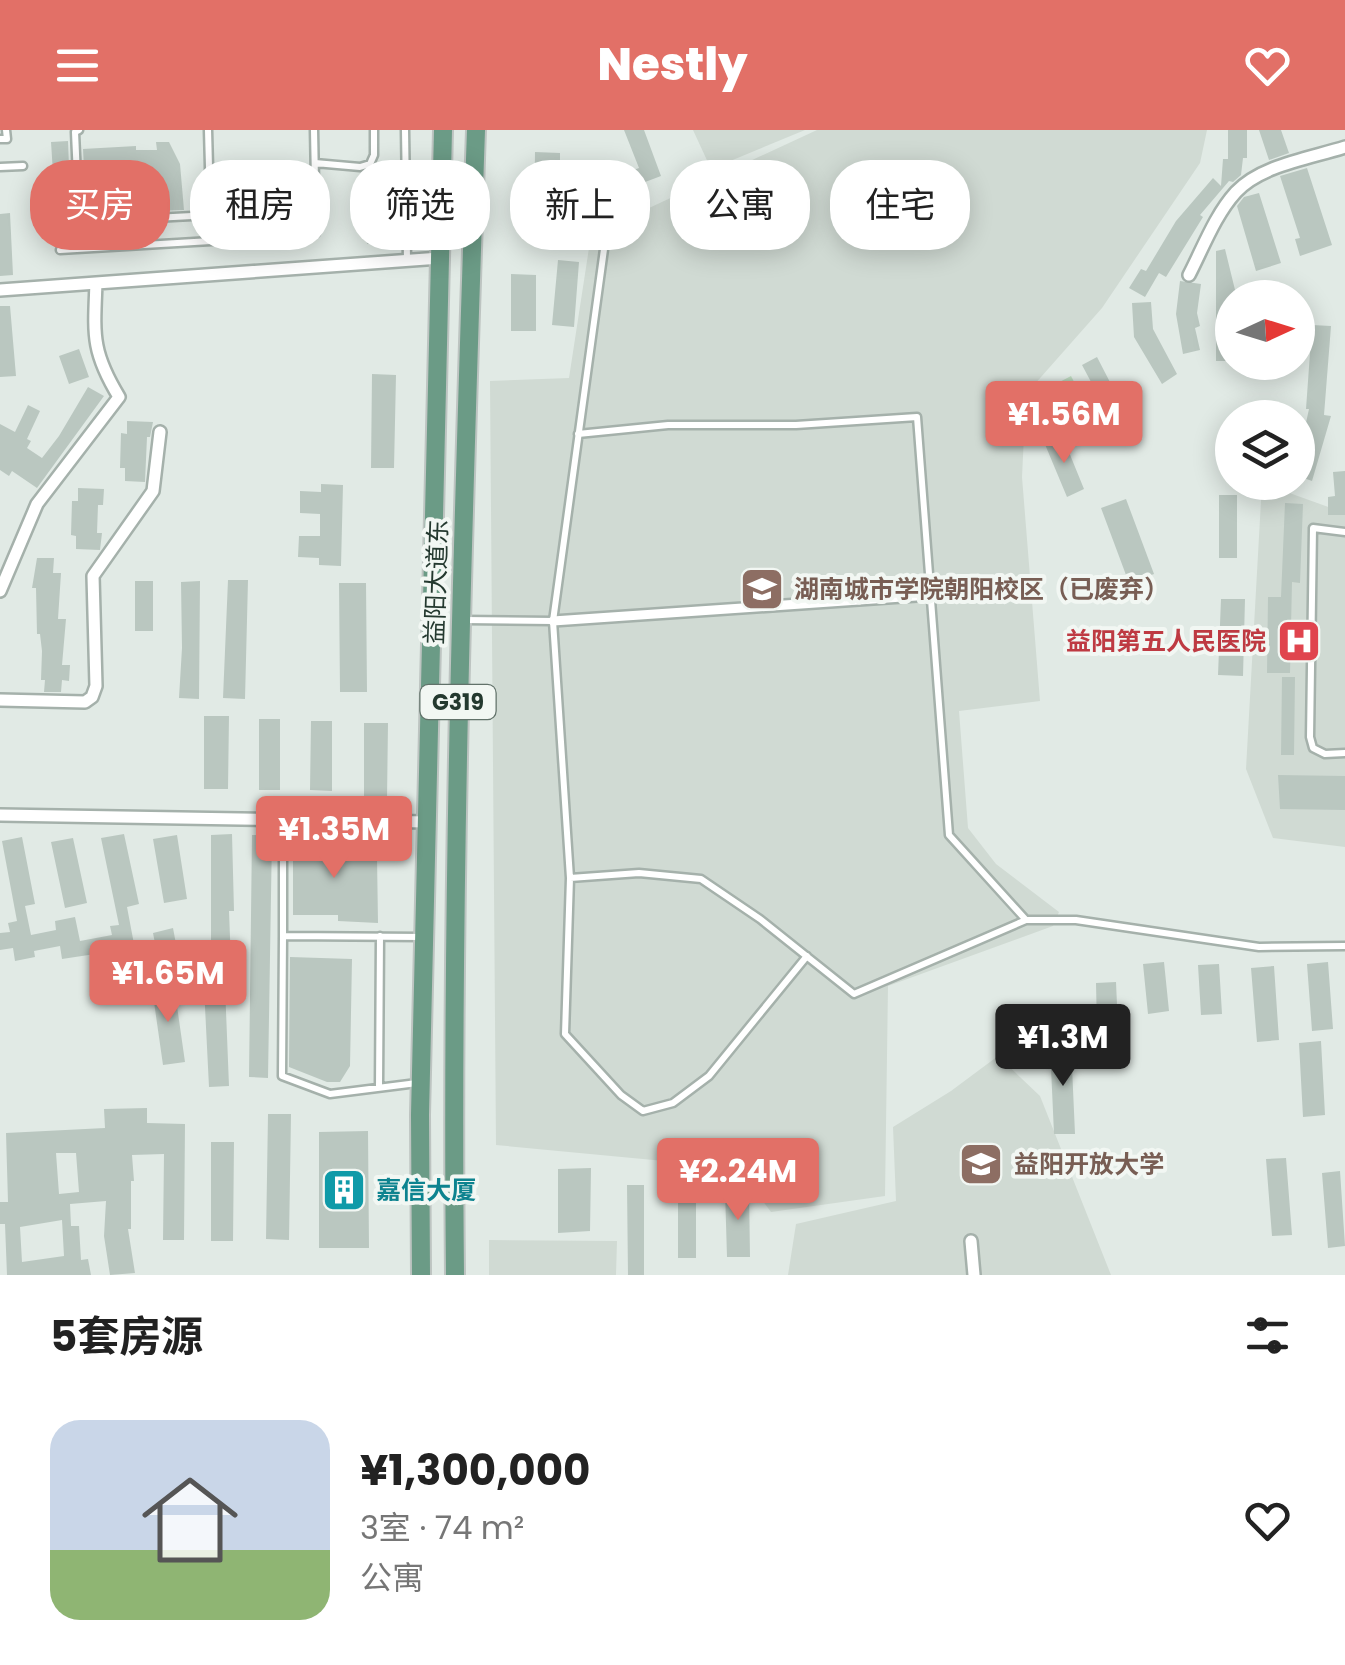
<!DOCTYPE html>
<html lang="zh">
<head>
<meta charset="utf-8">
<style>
  body { margin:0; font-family:Poppins,"Noto Sans SC",sans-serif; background:#f2f2f2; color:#222; height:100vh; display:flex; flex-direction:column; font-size:38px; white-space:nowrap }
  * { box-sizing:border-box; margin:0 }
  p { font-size:32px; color:#767676 }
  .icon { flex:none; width:55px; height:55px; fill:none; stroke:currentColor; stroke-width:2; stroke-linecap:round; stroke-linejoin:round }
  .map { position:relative; height:1145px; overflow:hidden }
  .details { display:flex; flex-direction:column; background:#fff; flex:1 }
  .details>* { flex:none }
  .hud { position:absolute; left:30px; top:30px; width:1285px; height:90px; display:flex; gap:20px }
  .needle { width:65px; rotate:86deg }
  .fabs { position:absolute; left:1215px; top:150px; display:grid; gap:20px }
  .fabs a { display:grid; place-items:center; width:100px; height:100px; border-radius:50%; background:#fff; box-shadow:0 5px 25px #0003; font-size:50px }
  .price { position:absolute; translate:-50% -85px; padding:0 22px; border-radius:10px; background:#e27067; color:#fff; font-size:32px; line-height:65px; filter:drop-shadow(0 2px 5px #0008) }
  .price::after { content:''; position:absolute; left:50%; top:60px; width:30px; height:22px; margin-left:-15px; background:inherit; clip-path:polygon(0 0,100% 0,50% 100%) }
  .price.active { background:#222; color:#fff }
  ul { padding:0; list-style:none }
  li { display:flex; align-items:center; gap:30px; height:250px; padding:0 50px }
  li+li { border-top:2px solid #e0e0e0 }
  li span { display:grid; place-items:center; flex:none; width:280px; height:200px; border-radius:30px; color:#555 }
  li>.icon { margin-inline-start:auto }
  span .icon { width:120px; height:120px; fill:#fffc; stroke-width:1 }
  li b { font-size:42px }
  h2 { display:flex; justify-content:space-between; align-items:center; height:120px; padding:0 50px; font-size:42px }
  .pill { padding:0 35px; border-radius:40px; background:#fff; box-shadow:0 5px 25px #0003; font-size:35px; line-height:90px }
  .pill.active { background:#e27067; color:#fff }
  header { display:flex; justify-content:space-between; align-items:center; height:130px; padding:0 50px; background:#e27067; color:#fff; font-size:45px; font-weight:800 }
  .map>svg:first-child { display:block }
  .built { fill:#d0dad3 }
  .green { fill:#bdd9bf }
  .building { fill:#bac7c0; fill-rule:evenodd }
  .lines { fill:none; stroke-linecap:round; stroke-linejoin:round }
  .service-casing { stroke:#a5b1ab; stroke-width:11 }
  .pedestrian-casing { stroke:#a5b1ab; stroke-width:14 }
  .minor-casing { stroke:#a5b1ab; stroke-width:16 }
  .primary-casing { stroke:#bdc4c1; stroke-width:22 }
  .service { stroke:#fff; stroke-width:6 }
  .pedestrian { stroke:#fff; stroke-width:9 }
  .minor { stroke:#fff; stroke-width:11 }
  .primary { stroke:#6b9b86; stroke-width:18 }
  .labels { text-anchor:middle; stroke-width:8; stroke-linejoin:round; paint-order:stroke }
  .shield { fill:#f2f7f3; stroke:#62726a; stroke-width:2.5 }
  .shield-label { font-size:22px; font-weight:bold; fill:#24392f }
  .street-label { font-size:25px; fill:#24392f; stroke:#f2f7f3 }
  .education-label { font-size:25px; font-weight:bold; fill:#785e54; stroke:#f2f7f3; text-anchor:start }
  .health-label { font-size:25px; font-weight:bold; fill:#be3a42; stroke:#f2f7f3; text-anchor:end }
  .culture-label { font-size:25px; font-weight:bold; fill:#0d838f; stroke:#f2f7f3; text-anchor:start }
</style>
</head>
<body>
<header><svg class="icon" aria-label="menu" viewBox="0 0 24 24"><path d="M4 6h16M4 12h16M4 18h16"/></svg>Nestly<svg class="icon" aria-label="heart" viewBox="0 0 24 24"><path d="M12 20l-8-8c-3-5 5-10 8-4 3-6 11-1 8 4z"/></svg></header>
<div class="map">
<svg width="1345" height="1145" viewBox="0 0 1345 1145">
  <rect width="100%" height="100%" fill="#e1eae5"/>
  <path class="built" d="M693,0h112l-94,39z
    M817,0h390l-7,33 -98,145 -76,86 -4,83 18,224 -81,10 9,117 28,36 63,48 -6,14 -165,60 -3,210 -114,16 -33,-44 -242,-23 -6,-764 79,-3 22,-143z
    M1262,353l83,30v334l-72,-9 -27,-69z
    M998,926l42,40 71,179h-323l8,-51 100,-23 -3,-74 58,-36z
    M489,1110l128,1 -1,34h-127z"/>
  <path class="green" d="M1071,246l24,46 -23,12 -24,-46z"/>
  <path class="building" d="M624,0h20l17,46 -45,17 2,5 -32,14 -12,-29 32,-14 4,10 29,-11z
    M1228,0h19v28h-4l-2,17 -8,7 -4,-1 -29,34 3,2 -37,60 -7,-4 -14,24 -16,-9 12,-19 5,2 30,-50 37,-43 8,8 2,-27h5z
    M1259,0h22l8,23 -20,7z
    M68,11l3,78 -15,1 -5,-78z
    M156,12h13l11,22 4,46 -32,1 -2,-45 -66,2 -1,-19 53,-3v4h21z
    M535,22l25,1v75h-26z
    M1307,38l25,77 -32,11 -5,-17 5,-1 -20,-62z
    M1259,63l22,70 -25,8 -19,-65 7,-9z
    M384,69l14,1v36l-9,8h-22l-2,-26h19z
    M10,83l3,62 -13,1v-62z
    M1225,119l12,49h-5v63h-16v-110z
    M558,130l21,2 -5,65 -22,-2z
    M511,144l25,1v56h-25z
    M1180,151l21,3 -4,29 3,13 -5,2 5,22 -17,4 -7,-40z
    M1151,172l2,27 24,45 -15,10 -28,-47 -2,-34z
    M0,176h10l6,70 -16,1z
    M1312,195l19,1 -7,89 7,1 -19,65 -14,-5v-17l11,-50h-3z
    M79,219l10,28 -20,7 -10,-28z
    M1097,227l32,62 -14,8 -33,-62z
    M372,244l24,1 -2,93h-23z
    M88,257l16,9 -67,92 -25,-17 -3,5 -9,-6v-46l15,8 13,-27 12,6 -13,28 4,2 -4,7 15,10 17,-22z
    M127,291l26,1 -3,15h-3l-2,45 -20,-1v-13h-5l1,-35 6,1z
    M1062,305l22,54 -17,8 -23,-55z
    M1345,341v44h-17v-18l7,-1 -2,-24z
    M321,354l22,1 -2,81 -22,-1v-7l-21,-1 1,-21h21v-22l-20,-1v-22l21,1z
    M78,358l26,1 -1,16h-5l-1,28h5l-2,17 -24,-1v-13l-5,-1 1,-34h6z
    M1219,365h18v63h-18z
    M1126,369l28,75 -25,9 -28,-75z
    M1285,373l18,1 -3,79 -8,-1 -2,91h-23l1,-76h13z
    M37,428h17l-1,15h8l-3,46h8l-4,46h8l-1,16 -7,-1 -1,12h-17l1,-12h-4l1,-29 -2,-17h-3l-1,-46h-4z
    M228,450h20l-3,119 -22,-1z
    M135,451h18v50h-18z
    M200,451l-1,118 -20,-1 3,-50 -1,-66z
    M339,453h27l1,109h-27z
    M1221,469h24l-2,77 -25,-1z
    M1282,547h13l-1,78h-13z
    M204,586h25l-1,73h-24z
    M259,589h21v71h-21z
    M311,591h21v70l-22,-1z
    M364,593h24l-1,76h-23z
    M1278,645l67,1v34l-65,-1z
    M124,704l15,70 -12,3 10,53 -20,4 -2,-13 -53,8 -2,-13 -26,5 1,6 -20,4 -2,-13 -13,2v-17l10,-1 -2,-9 9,-2 -15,-80 20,-4 13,67 -10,2 6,29 25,-5 -1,-9 20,-4 5,24 32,-6 -2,-9 9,-1 -18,-87z
    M232,704l2,77h-5l2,52 -20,1v-129z
    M177,705l10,64 -23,4 -11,-64z
    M252,705h20l-4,243 -19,-1z
    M293,706h28v9l39,2 17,10 1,66 -40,-2v-6h-45z
    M73,708l14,65 -22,5 -14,-66z
    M173,798l6,32 -20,4 -6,-31z
    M290,827l62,2 -2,107 -10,16h-13l-38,-15z
    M1164,832l5,49 -21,3 -5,-50z
    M1328,832l5,67 -21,2 -5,-67z
    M1219,834l3,50 -21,1 -3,-50z
    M1274,836l5,74 -22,2 -6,-74z
    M1116,852l2,46h-21l-1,-45z
    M174,855l11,77 -22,3 -11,-77z
    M225,856l4,100 -20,1 -5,-100z
    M1321,911l4,74 -22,2 -4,-74z
    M1071,914l4,90h-21l-4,-89z
    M147,978v15l38,1 -1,116h-21l1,-86 -32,1 2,26h-3v48h-3l7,44 -25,2 -6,-39 2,-35 -36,3 1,22h8l2,34 7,-1 3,16h-84l-2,-51h-5v-22h8l-2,-69 99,-5 -1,-19zM56,1023h20l3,39 -20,2zM62,1090l2,36 -42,6 -2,-35z
    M268,984h23l-2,126 -23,-1z
    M368,1001l1,117h-50v-116z
    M211,1012h23l-1,99h-22z
    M1286,1028l6,77 -20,1 -6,-77z
    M591,1038l-1,63 -32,2v-64z
    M1340,1041l5,75 -17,2 -6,-75z
    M678,1049h18v79h-18z
    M627,1055h17v90h-16z
    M725,1060h24l1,67h-23z"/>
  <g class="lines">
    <g class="service-casing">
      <path id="service" d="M79,0l-4,2 4,90 132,-7
        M208,0l3,111 95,-3 10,-5 -2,-103
        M405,0l2,129
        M0,9h7l-1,-9
        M315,33l45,4 10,-3 4,-9v-25
        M0,37l23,-1
        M60,120l151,-9
        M1345,402l-32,-4 -3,209 3,11 12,6 20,-1
        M464,490l89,1 17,257 -5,156 56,61 22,16 30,-8 36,-27 98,-120
        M553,491l52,-379
        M283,710v96l140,1
        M570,748l69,-5 62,6 59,40 94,75 172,-74 -77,-85 -32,-418 -121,8h-128l-90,9
        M1026,790h50l183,27 86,-1
        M283,806l-1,140 48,18 87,-11
        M379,957l1,-151"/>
    </g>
    <g class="pedestrian-casing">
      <path id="pedestrian" d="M553,491l378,-26"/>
    </g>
    <g class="minor-casing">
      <path id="minor" d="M1189,145c14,-27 26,-60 47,-83 25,-27 75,-34 109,-45
        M0,160l440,-32
        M0,461l37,-87 82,-107c-28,-46 -25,-63 -23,-114
        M0,570l85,2 7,-5 4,-11 -3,-110 60,-85 7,-59
        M0,685l428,7
        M971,1111l3,34"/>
    </g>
    <g class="primary-casing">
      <path id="primary" d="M421,1145l-1,-160 23,-985
        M455,1145c-4,-382 8,-763 21,-1145"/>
    </g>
    <use href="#service" class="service"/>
    <use href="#pedestrian" class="pedestrian"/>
    <use href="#minor" class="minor"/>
    <use href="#primary" class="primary"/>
  </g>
  <defs>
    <g id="school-square" transform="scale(2.25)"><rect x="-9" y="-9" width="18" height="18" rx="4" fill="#8d6e63" stroke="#f2f7f3"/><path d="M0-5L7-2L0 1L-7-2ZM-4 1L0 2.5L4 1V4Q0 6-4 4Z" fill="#fff"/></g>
    <g id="hospital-square" transform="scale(2.25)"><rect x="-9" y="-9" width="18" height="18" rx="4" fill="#e0444e" stroke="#f2f7f3"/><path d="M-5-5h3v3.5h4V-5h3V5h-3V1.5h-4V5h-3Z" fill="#fff"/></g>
    <g id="building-square" transform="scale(2.25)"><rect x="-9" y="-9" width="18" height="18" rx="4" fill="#0f9aa8" stroke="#f2f7f3"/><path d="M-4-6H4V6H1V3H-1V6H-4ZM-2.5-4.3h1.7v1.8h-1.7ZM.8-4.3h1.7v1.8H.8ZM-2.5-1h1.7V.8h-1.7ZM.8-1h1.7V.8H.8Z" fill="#fff"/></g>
  </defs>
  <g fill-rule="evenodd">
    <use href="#school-square" x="762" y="459"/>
    <use href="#hospital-square" x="1299" y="511"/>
    <use href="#school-square" x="981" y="1034"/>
    <use href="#building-square" x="344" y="1060"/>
  </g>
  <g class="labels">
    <rect class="shield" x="420.5" y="555" width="75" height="34" rx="8"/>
    <g class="shield-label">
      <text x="458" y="580">G319</text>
    </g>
    <g class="street-label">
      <text transform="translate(436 452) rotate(-88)" y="9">益阳大道东</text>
    </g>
    <g class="education-label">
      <text x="794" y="468">湖南城市学院朝阳校区（已废弃）</text>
      <text x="1014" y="1043">益阳开放大学</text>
    </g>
    <g class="health-label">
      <text x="1266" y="520">益阳第五人民医院</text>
    </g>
    <g class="culture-label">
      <text x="376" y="1069">嘉信大厦</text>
    </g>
  </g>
</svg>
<div class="fabs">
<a><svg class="needle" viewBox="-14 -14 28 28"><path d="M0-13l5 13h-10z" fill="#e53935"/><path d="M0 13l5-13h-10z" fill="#767676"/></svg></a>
<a><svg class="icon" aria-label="layers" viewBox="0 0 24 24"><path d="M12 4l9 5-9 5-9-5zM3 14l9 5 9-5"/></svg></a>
</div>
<b class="price" style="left:1064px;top:336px">¥1.56M</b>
<b class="price" style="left:334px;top:751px">¥1.35M</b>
<b class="price" style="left:168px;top:895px">¥1.65M</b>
<b class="price active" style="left:1063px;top:959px">¥1.3M</b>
<b class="price" style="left:738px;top:1093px">¥2.24M</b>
<div class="hud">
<a class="pill active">买房</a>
<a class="pill">租房</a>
<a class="pill">筛选</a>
<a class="pill">新上</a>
<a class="pill">公寓</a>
<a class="pill">住宅</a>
</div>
</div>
<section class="details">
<h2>5套房源<svg class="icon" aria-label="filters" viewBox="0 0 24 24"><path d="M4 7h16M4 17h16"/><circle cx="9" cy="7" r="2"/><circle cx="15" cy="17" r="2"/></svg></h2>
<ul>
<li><span style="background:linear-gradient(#c9d6e8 65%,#8fb573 0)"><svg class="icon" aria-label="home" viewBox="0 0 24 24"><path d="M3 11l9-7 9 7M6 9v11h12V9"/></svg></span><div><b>¥1,300,000</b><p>3室 · 74 m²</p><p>公寓</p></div><svg class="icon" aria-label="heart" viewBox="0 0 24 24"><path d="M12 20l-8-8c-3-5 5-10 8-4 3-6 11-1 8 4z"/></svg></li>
</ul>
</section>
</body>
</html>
